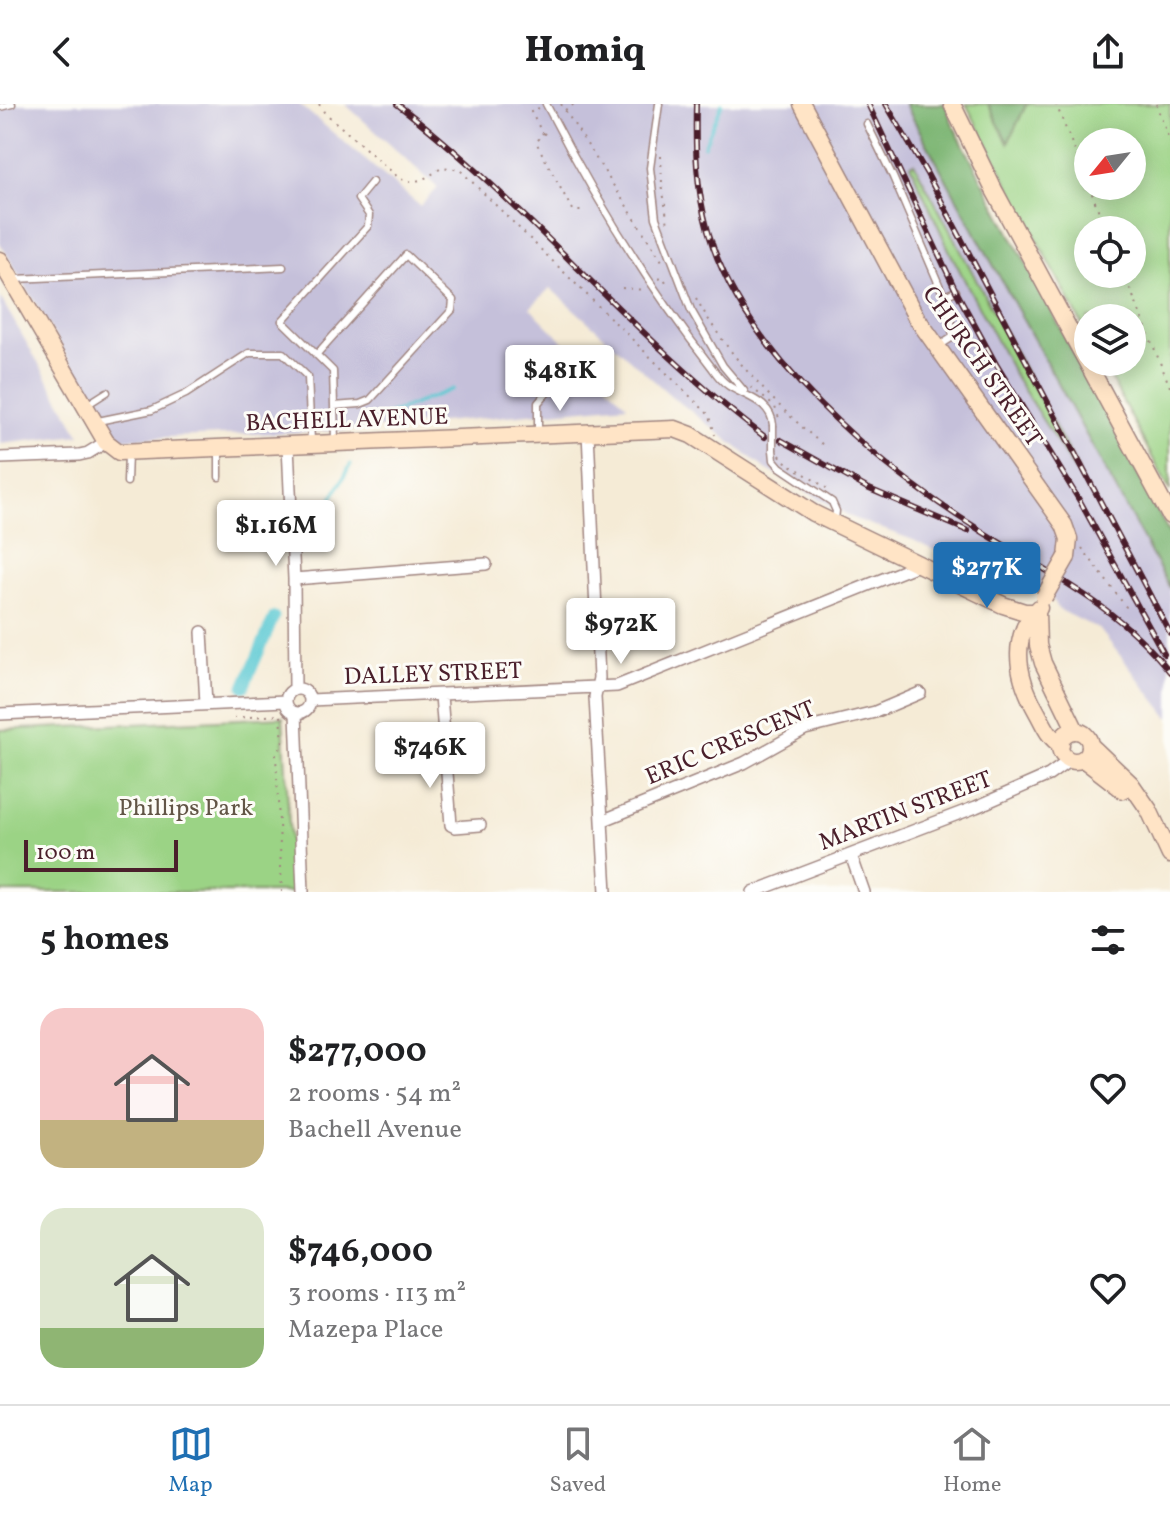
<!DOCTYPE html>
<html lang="en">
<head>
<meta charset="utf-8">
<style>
  body { margin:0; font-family:Vollkorn,serif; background:#f6f6f6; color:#202124; height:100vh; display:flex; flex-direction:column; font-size:30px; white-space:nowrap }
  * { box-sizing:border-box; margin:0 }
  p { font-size:26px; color:#757577 }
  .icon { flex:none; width:44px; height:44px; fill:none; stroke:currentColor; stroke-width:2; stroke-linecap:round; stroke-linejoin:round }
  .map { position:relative; height:788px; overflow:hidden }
  .panel { display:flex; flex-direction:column; background:#fff; flex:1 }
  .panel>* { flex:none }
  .needle { width:52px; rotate:240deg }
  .fabs { position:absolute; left:1074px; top:24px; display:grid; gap:16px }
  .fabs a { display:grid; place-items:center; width:72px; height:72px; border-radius:50%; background:#fff; box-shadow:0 4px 20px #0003; font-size:40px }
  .scale { position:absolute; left:24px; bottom:20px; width:154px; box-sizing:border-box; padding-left:8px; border:4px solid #4a1f2b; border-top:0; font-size:22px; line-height:28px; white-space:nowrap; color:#4a1f2b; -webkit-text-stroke:6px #fdfcf7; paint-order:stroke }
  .price { position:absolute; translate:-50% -68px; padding:0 18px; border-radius:8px; background:#fff; color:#222; font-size:26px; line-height:52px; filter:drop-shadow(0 2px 4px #0008) }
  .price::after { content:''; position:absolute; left:50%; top:48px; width:24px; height:18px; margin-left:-12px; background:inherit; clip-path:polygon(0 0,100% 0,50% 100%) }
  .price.on { background:#1f6fb2; color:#fff }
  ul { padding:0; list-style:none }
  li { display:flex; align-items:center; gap:24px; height:200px; padding:0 40px }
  li span { display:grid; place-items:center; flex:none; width:224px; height:160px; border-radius:24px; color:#555 }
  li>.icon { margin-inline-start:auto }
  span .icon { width:96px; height:96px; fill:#fffc; stroke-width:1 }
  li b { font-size:34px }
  h2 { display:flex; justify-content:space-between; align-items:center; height:96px; padding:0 40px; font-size:34px }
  header { display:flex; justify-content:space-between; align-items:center; height:104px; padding:0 40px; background:#fff; font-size:36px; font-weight:800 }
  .menu { display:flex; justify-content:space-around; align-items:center; height:112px; border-top:2px solid #e0e0e0; background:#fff; font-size:22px; color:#757577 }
  .menu a { display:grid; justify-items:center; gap:4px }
  .menu .on { color:#1f6fb2 }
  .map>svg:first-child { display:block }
  .industrial { fill:#c5c0da }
  .green { fill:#9bd385; stroke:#727958; stroke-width:2; fill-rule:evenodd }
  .forest { fill:#7cb572; stroke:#636a4e; stroke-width:2 }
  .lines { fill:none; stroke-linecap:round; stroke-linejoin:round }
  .stream { stroke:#5cc9d3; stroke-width:3 }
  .canal { stroke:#5cc9d3; stroke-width:11 }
  .lane-casing { stroke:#a08580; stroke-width:9 }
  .street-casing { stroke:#a08580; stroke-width:14 }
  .secondary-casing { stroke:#a08580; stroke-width:19 }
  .path { stroke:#a08580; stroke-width:2; stroke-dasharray:2 6; stroke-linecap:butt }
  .lane { stroke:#fff; stroke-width:6 }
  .street { stroke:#fff; stroke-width:11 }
  .secondary { stroke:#ffe4c6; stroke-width:16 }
  .rail-casing { stroke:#4a1f2b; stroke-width:6 }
  .rail { stroke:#fdfcf7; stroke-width:3; stroke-dasharray:9; stroke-linecap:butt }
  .lane-bridge-casing { stroke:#a08580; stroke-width:9; stroke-linecap:butt }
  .secondary-bridge-casing { stroke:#a08580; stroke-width:19; stroke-linecap:butt }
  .path-bridge { stroke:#a08580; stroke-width:2; stroke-dasharray:2 6; stroke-linecap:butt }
  .lane-bridge { stroke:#fff; stroke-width:6 }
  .secondary-bridge { stroke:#ffe4c6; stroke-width:16 }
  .labels { text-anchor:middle; stroke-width:6; stroke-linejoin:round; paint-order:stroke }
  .street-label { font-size:24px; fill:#4a1f2b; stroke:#fdfcf7 }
  .park-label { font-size:24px; fill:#625546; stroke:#fdfcf7 }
</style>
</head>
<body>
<header><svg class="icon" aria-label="back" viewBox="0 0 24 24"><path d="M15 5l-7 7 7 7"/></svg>Homiq<svg class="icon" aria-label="share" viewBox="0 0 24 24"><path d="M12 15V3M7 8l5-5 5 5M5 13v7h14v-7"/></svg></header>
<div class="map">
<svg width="1170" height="788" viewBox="0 0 1170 788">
  <rect width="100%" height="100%" fill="#fdfcf7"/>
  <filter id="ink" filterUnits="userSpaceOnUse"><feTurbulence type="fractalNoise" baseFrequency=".0125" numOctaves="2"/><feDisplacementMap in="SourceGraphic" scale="16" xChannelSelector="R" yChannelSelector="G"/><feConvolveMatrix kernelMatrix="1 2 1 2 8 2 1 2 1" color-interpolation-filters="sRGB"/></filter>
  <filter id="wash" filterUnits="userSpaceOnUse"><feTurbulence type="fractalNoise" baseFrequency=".006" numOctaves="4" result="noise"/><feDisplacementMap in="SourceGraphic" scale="32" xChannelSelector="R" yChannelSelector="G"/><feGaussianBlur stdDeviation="1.8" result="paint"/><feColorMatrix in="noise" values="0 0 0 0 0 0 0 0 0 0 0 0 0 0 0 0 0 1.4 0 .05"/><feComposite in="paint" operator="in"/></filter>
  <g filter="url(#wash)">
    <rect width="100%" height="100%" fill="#f5ebd6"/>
    <path class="industrial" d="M0,0h299l121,102 18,-18 -93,-84h560l265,482v133l-70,-89 -42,-21 -5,-9 -16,-9 -8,1 -21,-7 -95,-45 -58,-21 -91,-51 -94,-73 -120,-107 -20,20 97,97 -272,25 -239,9 -116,-196z
      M0,193l80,138 -80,9z"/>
    <path class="green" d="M966,0h204v387l-68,-129h30v-44h-44v18zM1088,38h44v44h-44zM1088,126h44v44h-44z
      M914,59l164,307 -3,1 -60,-95 -64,-122 -41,-89z
      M283,613l10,175h-293v-162z"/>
    <path class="forest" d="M905,0h40l9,23 216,408v53z
      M988,0h43l-5,1 -18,38z"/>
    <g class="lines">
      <path class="stream" d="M704,42l18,-42
        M379,314l74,-29
        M303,447l48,-87"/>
      <path class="canal" d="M244,583l30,-70"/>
    </g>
  </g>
  <g filter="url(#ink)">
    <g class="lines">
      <g class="lane-casing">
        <path id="lane" d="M546,0c48,93 102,182 167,265 4,6 10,13 16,17 17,11 42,15 44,39
          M659,0l-9,64 6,50 35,92 32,56 21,25
          M0,3l12,-3
          M867,20l26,53 56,131 4,29 -14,9
          M15,175l268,-12
          M944,192l12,-5
          M316,251l90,-100 47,45 -1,10 -82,90 -10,4 -26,2
          M85,302l22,-14
          M98,317l54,-11 34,-16 63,-41h34l25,24 3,64
          M538,330v-31l31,-36
          M335,336l-2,-69 -51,-50 86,-95 1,-11 -11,-16 14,-17
          M219,345v28
          M773,346l1,10 6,7 52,35 4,9 -1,9
          M127,378l1,-28"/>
      </g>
      <g class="street-casing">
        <path id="street" d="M588,328l11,246 -4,19 11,195
          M288,341l6,134 1,110
          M0,354l79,-3 9,-2 18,-11
          M294,475l192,-15
          M202,528l4,72
          M286 597a12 12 0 1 1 24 0a12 12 0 1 1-24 0Z
          M441,591l10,130 4,2 25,-2
          M310,596l307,-14 301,-121
          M296,609l7,179
          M0,610l286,-13
          M604,716l140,-57 61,-34 70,-17 45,-19
          M851,751l13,37
          M753,788l223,-85 73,-32 21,-15"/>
      </g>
      <g class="secondary-casing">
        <path id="secondary" d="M802,0l114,213 148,208 5,14 -2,18
          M952,0l42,86 176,326
          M0,156l106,182 13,10 556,-23 16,6 122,78 190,92 22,7h12
          M1039,504c-5,7 -12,12 -15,21 -12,29 -1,59 14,85 6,11 11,24 23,31
          M1037,508l1,33 5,18 33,68
          M1060 642a15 15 0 1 1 30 0a15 15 0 1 1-30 0Z
          M1090,641l41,39 18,26 21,45
          M1083,655l40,31"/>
      </g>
      <path class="path" d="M319,0l5,8 76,67c19,6 27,-2 43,-12l17,3 240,236 10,10 5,19
        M561,0l103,160
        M1056,0l32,80
        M1156,0l14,38
        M539,4l-8,4 12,22
        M565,6l8,-5 3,4
        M545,29l-9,9 33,62 5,7h11
        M661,52l1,28 6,41
        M1089,82l17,44
        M1124,170l46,113
        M659,175l4,-2 3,5h3
        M622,184l23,2
        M696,194c31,57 78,106 127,147
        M1082,444l44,59v5
        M234,614l47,-3 1,14
        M282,788l-6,-137 7,-11 -1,-14h3"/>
      <use href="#lane" class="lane"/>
      <use href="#street" class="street"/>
      <use href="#secondary" class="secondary"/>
      <g class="rail-casing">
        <path id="rail" d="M397,0c132,101 235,233 368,333
          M696,0c-1,44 0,84 12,127 35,123 172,238 278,303 66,41 135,75 184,138
          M868,0l88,187 40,73 85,139 83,151
          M886,0l41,70 243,459
          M781,336l86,48 101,43"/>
      </g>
      <use href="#rail" class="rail"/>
      <g class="lane-bridge-casing">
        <path id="lane-bridge" d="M773,321v25"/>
      </g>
      <g class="secondary-bridge-casing">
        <path id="secondary-bridge" d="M1044,493l23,-40"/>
      </g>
      <path class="path-bridge" d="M751,283l24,20 5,14
        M780,351l3,5 48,31"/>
      <use href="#lane-bridge" class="lane-bridge"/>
      <use href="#secondary-bridge" class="secondary-bridge"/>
    </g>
  </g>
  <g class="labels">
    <g class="street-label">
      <text transform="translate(983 262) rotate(55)" y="8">CHURCH STREET</text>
      <text transform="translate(347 315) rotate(-2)" y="8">BACHELL AVENUE</text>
      <text transform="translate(433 569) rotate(-2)" y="8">DALLEY STREET</text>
      <text transform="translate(730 638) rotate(-23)" y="8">ERIC CRESCENT</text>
      <text transform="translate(905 706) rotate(-21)" y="8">MARTIN STREET</text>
    </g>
    <g class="park-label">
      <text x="186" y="711">Phillips Park</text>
    </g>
  </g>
</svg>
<div class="fabs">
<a><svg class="needle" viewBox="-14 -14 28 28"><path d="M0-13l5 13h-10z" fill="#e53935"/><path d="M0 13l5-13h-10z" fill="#757577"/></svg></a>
<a><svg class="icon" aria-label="locate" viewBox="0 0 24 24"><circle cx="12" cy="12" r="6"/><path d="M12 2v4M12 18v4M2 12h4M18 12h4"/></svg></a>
<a><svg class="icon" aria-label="layers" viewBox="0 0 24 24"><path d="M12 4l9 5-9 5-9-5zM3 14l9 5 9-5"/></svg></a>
</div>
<div class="scale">100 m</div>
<b class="price" style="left:560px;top:309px">$481K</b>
<b class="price" style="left:276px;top:464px">$1.16M</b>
<b class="price on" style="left:987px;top:506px">$277K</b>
<b class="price" style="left:621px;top:562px">$972K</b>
<b class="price" style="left:430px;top:686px">$746K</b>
</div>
<section class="panel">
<h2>5 homes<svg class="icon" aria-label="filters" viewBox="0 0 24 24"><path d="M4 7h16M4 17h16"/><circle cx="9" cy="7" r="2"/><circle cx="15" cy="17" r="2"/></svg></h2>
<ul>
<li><span style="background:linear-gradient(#f6c9c9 70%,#c2b280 0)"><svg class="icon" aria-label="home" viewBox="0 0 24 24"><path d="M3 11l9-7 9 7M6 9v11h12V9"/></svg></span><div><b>$277,000</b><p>2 rooms · 54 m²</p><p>Bachell Avenue</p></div><svg class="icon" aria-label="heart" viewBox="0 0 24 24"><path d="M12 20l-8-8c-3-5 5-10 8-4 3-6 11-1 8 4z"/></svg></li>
<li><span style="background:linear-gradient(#dfe7d0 75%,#8fb573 0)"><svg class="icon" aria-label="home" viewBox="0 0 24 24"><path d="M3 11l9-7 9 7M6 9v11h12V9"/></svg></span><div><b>$746,000</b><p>3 rooms · 113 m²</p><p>Mazepa Place</p></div><svg class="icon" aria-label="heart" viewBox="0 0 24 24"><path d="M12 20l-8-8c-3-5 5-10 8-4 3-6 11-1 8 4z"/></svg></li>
</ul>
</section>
<nav class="menu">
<a class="on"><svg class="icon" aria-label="map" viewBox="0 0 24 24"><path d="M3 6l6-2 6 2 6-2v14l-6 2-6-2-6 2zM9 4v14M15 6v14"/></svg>Map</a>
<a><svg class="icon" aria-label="saved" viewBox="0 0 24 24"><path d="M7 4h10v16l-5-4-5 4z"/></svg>Saved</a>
<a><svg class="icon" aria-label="home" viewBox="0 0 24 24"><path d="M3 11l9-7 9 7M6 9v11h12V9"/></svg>Home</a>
</nav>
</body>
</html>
